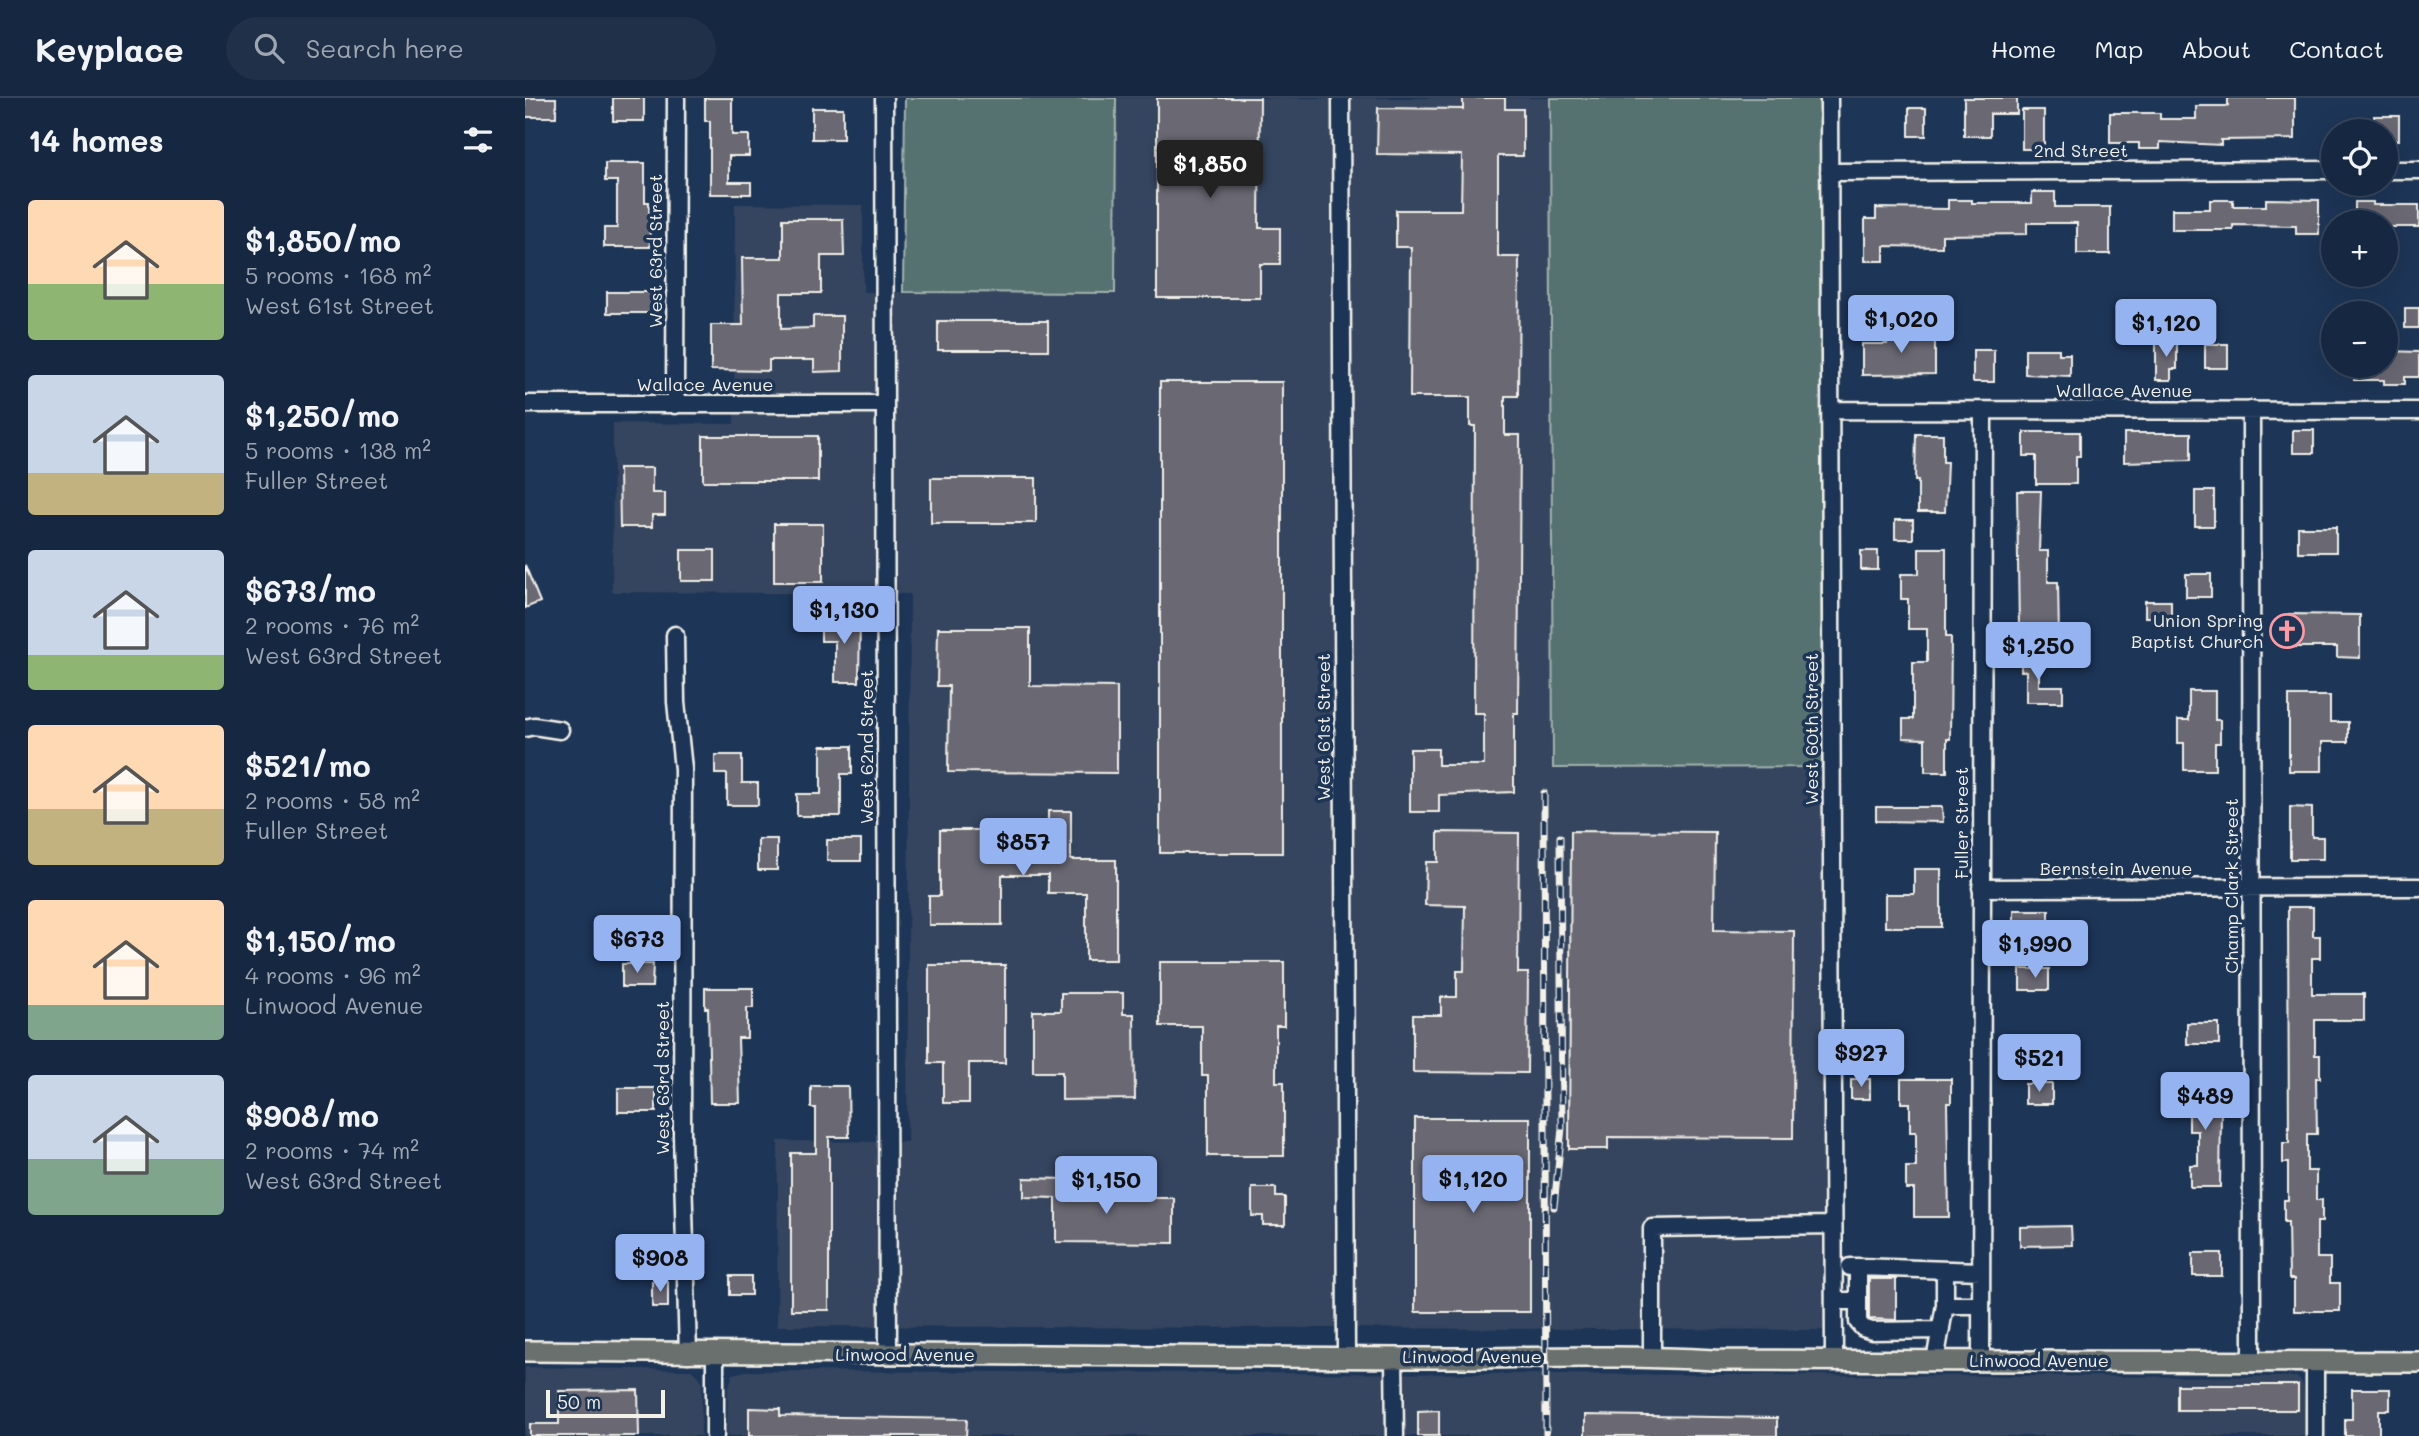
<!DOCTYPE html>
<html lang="en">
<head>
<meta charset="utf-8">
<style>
  body { margin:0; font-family:Mali,sans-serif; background:#1f3048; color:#f1f3f6; height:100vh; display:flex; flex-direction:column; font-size:26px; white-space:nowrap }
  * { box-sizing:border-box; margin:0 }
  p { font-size:23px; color:#9ea6b1 }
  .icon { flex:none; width:38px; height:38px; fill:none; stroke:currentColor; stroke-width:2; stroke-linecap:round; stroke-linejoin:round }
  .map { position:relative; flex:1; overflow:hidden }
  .panel { display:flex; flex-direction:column; background:#162841; width:525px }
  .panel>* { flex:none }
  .controls { position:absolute; left:1796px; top:21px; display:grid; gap:14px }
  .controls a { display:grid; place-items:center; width:77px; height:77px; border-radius:50%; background:#162841; box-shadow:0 7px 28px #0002,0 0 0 2px #35445a; font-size:35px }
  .scale { position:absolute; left:21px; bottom:18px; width:119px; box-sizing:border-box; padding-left:7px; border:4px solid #f4f1e8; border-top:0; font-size:19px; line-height:24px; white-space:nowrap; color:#f4f1e8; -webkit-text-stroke:5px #1d3557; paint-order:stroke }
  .price { position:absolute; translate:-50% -60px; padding:0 16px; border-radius:7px; background:#95b2f1; color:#111; font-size:23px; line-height:46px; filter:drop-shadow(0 2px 4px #0008) }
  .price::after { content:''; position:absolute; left:50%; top:42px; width:21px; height:16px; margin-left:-10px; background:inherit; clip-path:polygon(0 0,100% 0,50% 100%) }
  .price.selected { background:#222; color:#fff }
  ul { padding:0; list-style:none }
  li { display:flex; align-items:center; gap:21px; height:175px; padding:0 28px }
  li span { display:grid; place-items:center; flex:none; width:196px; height:140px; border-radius:7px; color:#555 }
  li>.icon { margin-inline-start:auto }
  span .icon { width:84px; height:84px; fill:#fffc; stroke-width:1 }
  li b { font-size:30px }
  h2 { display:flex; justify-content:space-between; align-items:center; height:84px; padding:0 28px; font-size:30px }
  header { display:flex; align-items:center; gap:42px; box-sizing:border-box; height:98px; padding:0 35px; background:#162841; border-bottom:2px solid #35445a }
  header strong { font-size:33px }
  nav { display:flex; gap:38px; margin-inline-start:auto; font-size:24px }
  .search { width:490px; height:63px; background:#1f3048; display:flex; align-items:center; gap:18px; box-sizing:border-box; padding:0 24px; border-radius:38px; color:#9ea6b1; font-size:26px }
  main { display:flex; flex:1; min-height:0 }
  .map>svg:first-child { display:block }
  .built { fill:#34445f }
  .green { fill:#547270; stroke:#a4b2ac; stroke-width:2 }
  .building { fill:#696773; stroke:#f4f1e8; stroke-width:2 }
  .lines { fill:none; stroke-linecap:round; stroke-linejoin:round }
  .minor-casing { stroke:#f4f1e8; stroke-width:21 }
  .major-casing { stroke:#f4f1e8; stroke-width:24 }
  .minor { stroke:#1d3557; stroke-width:16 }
  .major { stroke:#6b706d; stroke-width:19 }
  .rail-casing { stroke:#f4f1e8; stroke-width:7 }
  .rail { stroke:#1d3557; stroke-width:4.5; stroke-dasharray:13; stroke-linecap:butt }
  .labels { text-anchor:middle; stroke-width:7; stroke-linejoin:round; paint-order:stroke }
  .street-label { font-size:18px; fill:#f4f1e8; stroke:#1d3557 }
  .poi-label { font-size:18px; fill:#f4f1e8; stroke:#1d3557; text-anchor:end }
</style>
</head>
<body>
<header>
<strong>Keyplace</strong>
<div class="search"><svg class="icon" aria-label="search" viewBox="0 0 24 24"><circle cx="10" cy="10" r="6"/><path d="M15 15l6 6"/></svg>Search here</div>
<nav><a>Home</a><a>Map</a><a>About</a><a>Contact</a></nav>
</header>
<main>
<section class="panel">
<h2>14 homes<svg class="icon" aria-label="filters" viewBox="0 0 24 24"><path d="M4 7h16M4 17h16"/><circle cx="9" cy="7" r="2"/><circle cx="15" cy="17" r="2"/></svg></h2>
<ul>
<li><span style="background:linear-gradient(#ffd9b3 60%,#8fb573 0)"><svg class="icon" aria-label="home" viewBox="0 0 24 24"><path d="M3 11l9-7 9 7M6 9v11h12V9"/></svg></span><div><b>$1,850/mo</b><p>5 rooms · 168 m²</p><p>West 61st Street</p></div></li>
<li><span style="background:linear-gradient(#c9d6e8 70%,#c2b280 0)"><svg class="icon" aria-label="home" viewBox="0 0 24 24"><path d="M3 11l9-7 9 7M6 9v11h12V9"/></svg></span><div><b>$1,250/mo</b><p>5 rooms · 138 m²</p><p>Fuller Street</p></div></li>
<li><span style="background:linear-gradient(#c9d6e8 75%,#8fb573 0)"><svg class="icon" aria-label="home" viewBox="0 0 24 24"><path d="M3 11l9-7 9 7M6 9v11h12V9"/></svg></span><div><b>$673/mo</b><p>2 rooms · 76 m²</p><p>West 63rd Street</p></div></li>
<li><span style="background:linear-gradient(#ffd9b3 60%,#c2b280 0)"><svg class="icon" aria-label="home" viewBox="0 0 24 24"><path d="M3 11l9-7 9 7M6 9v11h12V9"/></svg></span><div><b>$521/mo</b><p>2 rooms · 58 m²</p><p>Fuller Street</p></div></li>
<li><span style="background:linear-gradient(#ffd9b3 75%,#7fa58c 0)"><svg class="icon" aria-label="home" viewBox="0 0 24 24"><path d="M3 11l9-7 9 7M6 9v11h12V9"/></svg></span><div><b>$1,150/mo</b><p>4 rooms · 96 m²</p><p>Linwood Avenue</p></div></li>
<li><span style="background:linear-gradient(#c9d6e8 60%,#7fa58c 0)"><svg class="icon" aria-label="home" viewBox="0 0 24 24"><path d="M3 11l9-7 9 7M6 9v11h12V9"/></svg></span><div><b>$908/mo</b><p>2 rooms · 74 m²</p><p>West 63rd Street</p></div></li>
</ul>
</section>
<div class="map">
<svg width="1894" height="1338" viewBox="0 0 1894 1338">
  <rect width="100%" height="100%" fill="#1d3557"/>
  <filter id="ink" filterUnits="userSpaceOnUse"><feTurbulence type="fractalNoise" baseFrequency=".0143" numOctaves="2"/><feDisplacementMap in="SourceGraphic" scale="14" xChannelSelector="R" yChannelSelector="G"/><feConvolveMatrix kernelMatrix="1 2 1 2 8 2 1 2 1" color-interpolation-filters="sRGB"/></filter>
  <g filter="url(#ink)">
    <path class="built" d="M591,0h434l3,670 269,-1 2,563 -1047,-4 1,-185 129,1 3,-548 -298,-2 1,-169 121,1 1,-220 128,1v87l251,1z
      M0,1269l166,3 8,6 3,6 -1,54h-176z
      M220,1273l1552,6 6,7 4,52h-1580l1,-47 5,-15z"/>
    <path class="green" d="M380,0h211l-1,195 -212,-1z
      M1025,0h270l2,669 -269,1z"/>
    <path class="building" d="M0,0h31v19h-31z
      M88,0h31v23h-31z
      M180,0h27v37h17v21h-20v26h22v12h-41v-73h-5z
      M632,0h103l-1,130h21v36h-20v34h-103z
      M938,0h42v11h18v47h-25v101h21l-1,139h-13v39h15l-2,278h-4v79l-75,3v17h-29v-63h28v16h46v-52h-10l1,-287h-5v-29h-60l1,-150h-15v-37h65l1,-55 -85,-1 1,-46 85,1z
      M1439,0h53v16h-27v22h-26z
      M1703,0h67v41l-74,1v5l-61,-3v7h-21v-6h-29v-30h50v6h36v-13h32z
      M287,10h31v31h-31z
      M1384,10h17v28h-17z
      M1497,12h22v39h-22z
      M1849,18h25v24h-14v-9h-11z
      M80,65h40v39h4l1,45h-46v-19h13v-47h-12z
      M1507,94h23v15h55v47h-33v-31h-50v11l-85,1v12l-58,-1v15h-19v-42h11v-11l72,1v-9h24v3h60z
      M1741,101l53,1v34h-23v-8l-63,-1v5h-61v-21h38v-9h23v6h33z
      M1830,104h18v3h46v22h-34v-5h-30z
      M258,121h60l1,37h-23v37h-40v36l32,-1v-12h29v55l-28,1v-12h-45v11l-58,-1v-45h32l-1,-67h41z
      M82,194h53v21h-53z
      M1880,210h14v20h-14z
      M413,223h110v29h-110z
      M1362,233l48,2v41l-73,1v-31h25z
      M1631,243h21v28h-6v11h-15z
      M1680,246h23v24h-23z
      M1500,251h34v5h11v22l-45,-2z
      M1448,252h21v32h-21z
      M1860,253l34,1v25h-14v7h-21v-4h-30v-14h31z
      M635,284h122v471h-122z
      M1768,332h21v23h-21z
      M1499,334h56v24h-4v28h-40v-28h-12z
      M1599,335h67v27l-67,2z
      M1391,336h27v28h4l-2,50h-27v-31h-3z
      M178,338h115v45h-115z
      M94,370h33v25h13v22h-13v12h-32z
      M406,380h105v45h-105z
      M1492,393h24l-2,60h9v31h10l1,57h-27v-11h-13z
      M1670,393h19v35h-19z
      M1370,422h18v19h-18z
      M249,426h49v58h-49z
      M1773,429h38v25h-38z
      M1394,450h27v89h5l-1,102h-3v33h-22v-33l-22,-1v-19h10v-57h14v-33h-19v-30h-7v-25h18z
      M156,452h34v31h-34z
      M1336,453h17v19h-17z
      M0,467l15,37 -15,6z
      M1661,476h25v23h-25z
      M1620,503h26v16h-26z
      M1764,516l71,1v43l-23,-1v-10h-48z
      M296,520h39l-1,64h-24v-41h-14z
      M413,530h92v58l87,1v86l-169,-1 1,-86h-12z
      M1496,555h18v33h24v16h-37v-31h-5z
      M1664,593h26v29h5v23h-5v27h-31v-27h-6v-23h11z
      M1764,598h41v26h18v20h-26v29h-33z
      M296,648h31v28h-11v42h-44v-22h24z
      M190,657h27v28h16v22h-31v-31h-12z
      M1351,709h66l1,15 -67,-1z
      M1765,709l22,1v29h11v22h-33z
      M523,713h23v49h45v100h-30v-67h-38v-18h-46v50h-73v-29h11v-66h108z
      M1046,733l144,1 -1,98 80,1 -1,207 -185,-1v12h-39z
      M913,734l81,1 -1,140h10l-1,100 -114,-1v-57h28v-18h16v-26h7l1,-65 -40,-1 1,-43h12z
      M233,741h19v31h-19z
      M302,742h34v21h-34z
      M1389,771h27v58h-56v-33h29z
      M1763,809h25v29h7v22h-8v36h52v26h-49v35h5v23h-4l1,56h-10v37h9v29h6v22h-5v36h13v25h10v28h-46v-32h-5l-1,-57h-4v-22h4v-37h-5v-20h6z
      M1489,812h35v32h-35z
      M635,864h124v64h-8v56h8v74h-76v-80h-6v-50h-42z
      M97,866h31l-1,23h-30z
      M404,867h76v98h-36v40h-26v-40h-14z
      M1495,871h29v21h-29z
      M180,890h48v20h-6v30h-9l2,65h-30l-2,-95h-3z
      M536,895h62v21h11l1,85 -73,1v-28h-29v-61h28z
      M1662,925h32v21h-32z
      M1326,981h19v20h-19z
      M1376,981h50v24h-4l2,114h-35v-28h-8v-22h10v-35h-6v-29h-9z
      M1661,981h30v30h5l-1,78h-30v-22h8v-34h-9v-32h-3z
      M1500,986h27v20h-27z
      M286,988h37l1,51h-20v173h-38v-157h25v-45h-5z
      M93,990h38v24h-38z
      M890,1020h115v194h-115z
      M499,1080l43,1v19h107v45l-118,-1v-44l-32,-1z
      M727,1090h24v9h9v28h-22v-9h-11z
      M1546,1128l1,19 -52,1v-19z
      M1668,1155h29v23h-29z
      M205,1178h21v19h-21z
      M1344,1181h27v41l-27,-1z
      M127,1183h16v26h-16z
      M1652,1287h121v25h-121z
      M1827,1291h38v21h-11v26h-34v-17h7z
      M113,1292l1,46h-109v-12h29v-33z
      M224,1310l31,1v7l187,3 -1,17h-217z
      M914,1312v26h-21v-25z
      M1060,1317l192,3v18h-192z"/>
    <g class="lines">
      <g class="minor-casing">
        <path id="minor" d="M359,0l4,1257
          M816,0l5,1258
          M1304,0l5,1262
          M1860,72h34
          M1304,74l504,-2
          M0,306h360
          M150,307l1,-307
          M1305,312l589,1
          M1726,312l1,953
          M150,537l1,67 7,67 -1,367 6,218
          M0,630l9,-2 26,4
          M1456,790l438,-1
          M1333,1169l123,4
          M1420,1172v35h36
          M1309,1203h24v-34h-8
          M1333,1203v21l5,6 9,3 69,-1
          M190,1255v83
          M869,1259l1,79
          M1127,1259v-129l181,-3
          M1410,1263l10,-56
          M1456,1263l2,-950
          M1790,1265v73"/>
      </g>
      <g class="major-casing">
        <path id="major" d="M0,1253c293,5 586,3 878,7 104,1 207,-4 311,2l705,2"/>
      </g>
      <use href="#minor" class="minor"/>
      <use href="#major" class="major"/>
      <g class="rail-casing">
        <path id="rail" d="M1019,695l2,643
          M1029,1109l8,-79 -2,-291"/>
      </g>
      <use href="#rail" class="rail"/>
    </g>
  </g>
  <defs>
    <g id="church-ring" transform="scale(1.75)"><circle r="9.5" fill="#1d3557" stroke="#ff9aa2" stroke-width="1.5"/><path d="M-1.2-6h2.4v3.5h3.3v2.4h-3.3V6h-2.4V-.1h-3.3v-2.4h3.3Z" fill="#ff9aa2"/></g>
  </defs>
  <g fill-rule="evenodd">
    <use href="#church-ring" x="1762" y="533"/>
  </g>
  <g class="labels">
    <g class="street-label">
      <text x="1556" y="59">2nd Street</text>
      <text transform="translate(131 153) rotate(-90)" y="6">West 63rd Street</text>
      <text x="180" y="293">Wallace Avenue</text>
      <text x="1599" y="299">Wallace Avenue</text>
      <text transform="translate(799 629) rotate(-90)" y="6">West 61st Street</text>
      <text transform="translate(1287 631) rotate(-90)" y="6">West 60th Street</text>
      <text transform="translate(342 649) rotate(-90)" y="6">West 62nd Street</text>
      <text transform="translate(1437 725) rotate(-90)" y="6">Fuller Street</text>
      <text x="1591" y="777">Bernstein Avenue</text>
      <text transform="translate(1707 788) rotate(-90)" y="6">Champ Clark Street</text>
      <text transform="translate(138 980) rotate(-90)" y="6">West 63rd Street</text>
      <text x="380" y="1263">Linwood Avenue</text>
      <text x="947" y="1265">Linwood Avenue</text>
      <text x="1514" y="1269">Linwood Avenue</text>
    </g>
    <g class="poi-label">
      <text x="1738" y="529">Union Spring<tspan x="1738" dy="21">Baptist Church</tspan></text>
    </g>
  </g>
</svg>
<div class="controls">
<a><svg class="icon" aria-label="locate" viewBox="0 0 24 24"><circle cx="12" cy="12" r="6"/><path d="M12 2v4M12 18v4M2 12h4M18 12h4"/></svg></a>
<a>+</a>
<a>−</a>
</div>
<div class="scale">50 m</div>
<b class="price selected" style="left:685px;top:102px">$1,850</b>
<b class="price" style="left:1376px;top:257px">$1,020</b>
<b class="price" style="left:1641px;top:261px">$1,120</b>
<b class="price" style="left:319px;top:548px">$1,130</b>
<b class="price" style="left:1513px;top:584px">$1,250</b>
<b class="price" style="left:498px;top:780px">$857</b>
<b class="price" style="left:112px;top:877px">$673</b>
<b class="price" style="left:1510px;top:882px">$1,990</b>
<b class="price" style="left:1336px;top:991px">$927</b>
<b class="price" style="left:1514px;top:996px">$521</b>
<b class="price" style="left:1680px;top:1034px">$489</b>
<b class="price" style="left:948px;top:1117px">$1,120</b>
<b class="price" style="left:581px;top:1118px">$1,150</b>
<b class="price" style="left:135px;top:1196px">$908</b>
</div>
</main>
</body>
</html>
